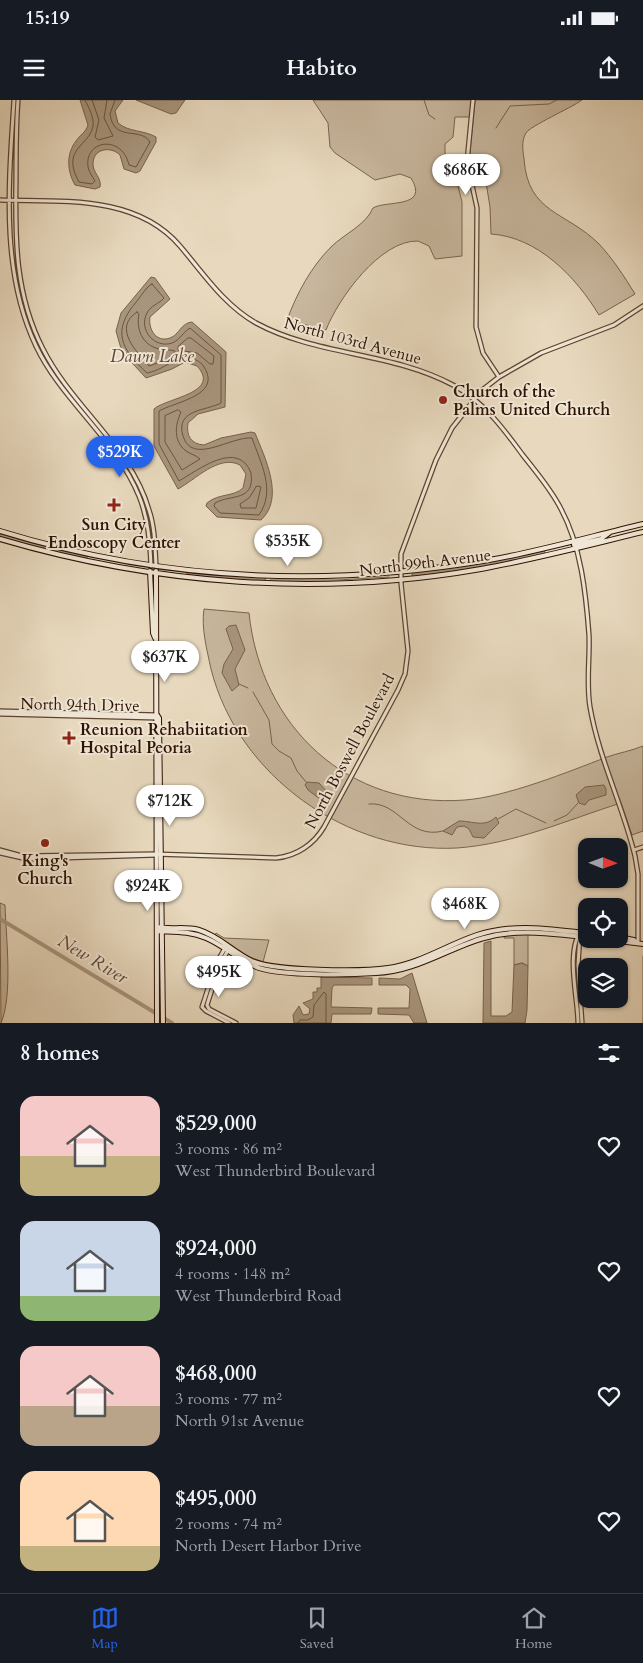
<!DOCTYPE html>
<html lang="en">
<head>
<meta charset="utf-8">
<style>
  body { margin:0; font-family:Cardo,serif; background:#242831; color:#f1f3f6; height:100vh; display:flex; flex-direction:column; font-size:19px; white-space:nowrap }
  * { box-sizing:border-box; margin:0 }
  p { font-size:16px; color:#9ea1a6 }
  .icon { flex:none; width:28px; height:28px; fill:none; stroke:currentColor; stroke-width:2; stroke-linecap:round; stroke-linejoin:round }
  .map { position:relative; height:923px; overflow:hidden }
  .side { display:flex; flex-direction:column; background:#171b24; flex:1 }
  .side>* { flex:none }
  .needle { width:32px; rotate:91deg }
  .controls { position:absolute; left:578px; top:738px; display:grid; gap:10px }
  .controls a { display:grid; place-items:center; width:50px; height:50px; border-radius:10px; background:#171b24; box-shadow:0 1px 4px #0004; font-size:25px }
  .price { position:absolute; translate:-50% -42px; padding:0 11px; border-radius:18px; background:#fff; color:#222; font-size:16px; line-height:32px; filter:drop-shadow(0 1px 2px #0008) }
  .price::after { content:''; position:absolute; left:50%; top:30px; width:15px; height:11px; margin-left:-8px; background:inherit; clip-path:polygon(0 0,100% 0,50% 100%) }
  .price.selected { background:#2563eb; color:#fff }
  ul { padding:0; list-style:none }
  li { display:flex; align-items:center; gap:15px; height:125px; padding:0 20px }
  li span { display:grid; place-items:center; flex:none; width:140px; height:100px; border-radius:15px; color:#555 }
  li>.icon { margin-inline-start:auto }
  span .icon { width:60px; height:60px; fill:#fffc; stroke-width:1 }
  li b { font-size:21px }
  h2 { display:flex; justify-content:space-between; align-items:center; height:60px; padding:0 20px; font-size:21px }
  .status { display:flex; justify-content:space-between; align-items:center; height:35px; padding:0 25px; background:#171b24; direction:ltr }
  .status svg { height:14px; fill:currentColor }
  header { display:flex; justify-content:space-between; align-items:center; height:65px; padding:0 20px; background:#171b24; font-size:22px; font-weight:600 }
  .tab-bar { display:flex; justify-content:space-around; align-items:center; height:70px; border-top:1px solid #363941; background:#171b24; font-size:14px; color:#9ea1a6 }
  .tab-bar a { display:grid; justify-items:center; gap:2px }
  .tab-bar .selected { color:#2563eb }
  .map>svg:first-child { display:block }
  .green { fill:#c8b79e; stroke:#7a644f }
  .water { fill:#a8957d; stroke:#77614b }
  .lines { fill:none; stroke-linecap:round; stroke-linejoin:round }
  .shore { stroke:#6a543e; stroke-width:1 }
  .stream { stroke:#77614b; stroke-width:1 }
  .river { stroke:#a8957d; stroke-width:4 }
  .tertiary-casing { stroke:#5c4430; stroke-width:5.5 }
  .secondary-casing { stroke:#2d1200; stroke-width:6 }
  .tertiary { stroke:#f0e6d5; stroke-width:3 }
  .secondary { stroke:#f0e6d5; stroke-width:4 }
  .poi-dot { fill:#8f2418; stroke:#f0e6d5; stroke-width:2 }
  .labels { text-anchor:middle; stroke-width:4; stroke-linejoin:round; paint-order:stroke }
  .street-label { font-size:16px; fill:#2d1200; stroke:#f0e6d5 }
  .poi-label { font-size:16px; font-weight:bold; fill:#2d1200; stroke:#f0e6d5; text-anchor:start }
  .water-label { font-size:18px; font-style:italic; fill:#5e4632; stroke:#f0e6d5 }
</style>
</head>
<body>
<div class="status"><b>15:19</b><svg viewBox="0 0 49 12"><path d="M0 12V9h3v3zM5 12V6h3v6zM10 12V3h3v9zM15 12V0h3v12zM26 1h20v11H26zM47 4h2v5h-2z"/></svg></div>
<header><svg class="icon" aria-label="menu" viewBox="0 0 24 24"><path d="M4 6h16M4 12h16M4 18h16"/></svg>Habito<svg class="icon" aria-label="share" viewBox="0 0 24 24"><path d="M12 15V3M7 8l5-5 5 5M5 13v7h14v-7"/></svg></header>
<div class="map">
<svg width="643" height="923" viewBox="0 0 643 923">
  <rect width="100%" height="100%" fill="#e8d9be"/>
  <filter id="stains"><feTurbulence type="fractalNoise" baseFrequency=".004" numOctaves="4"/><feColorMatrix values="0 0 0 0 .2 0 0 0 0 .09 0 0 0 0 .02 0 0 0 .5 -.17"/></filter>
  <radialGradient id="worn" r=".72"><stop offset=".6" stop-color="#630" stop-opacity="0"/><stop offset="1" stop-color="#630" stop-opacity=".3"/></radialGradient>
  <path class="green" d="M313,0h158v17h-16l-2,20 -8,7v9l8,13 9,36v54l-27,3 -6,-13 -11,-5c-38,-1 -80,58 -92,89l-39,-10c10,-27 24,-53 44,-73 13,-13 35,-22 42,-39 13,-8 57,1 38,-30l-11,-4 -25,6 -40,-27 -5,-6 -2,-24z
    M475,0h107c-11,8 -52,26 -56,33 -5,8 -3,18 -2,26 4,55 42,52 75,85 14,15 25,32 36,50l-36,21c-23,-38 -61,-78 -108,-81l-1,-27 -5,-31 -12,4 -4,-18z
    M204,509l45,4c12,114 99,196 216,187 41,-3 103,-28 142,-43 11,-4 24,-6 36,-11v85l-11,4 -11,-32c-54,17 -107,41 -164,45 -109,6 -219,-72 -246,-179 -4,-19 -10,-41 -7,-60z
    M0,803l5,2c1,32 8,90 -4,118z
    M216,833l8,5 45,2 -6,22 -16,-6 -32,-21z
    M528,833v33l-6,-3 -8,2v-27h-10v-3z"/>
  <path class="water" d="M80,0h43l-8,11 3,12c10,9 26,7 38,14v5l-16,29 -4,2 -12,-4 -4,-14c-9,-9 -27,-7 -27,9 0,9 9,14 7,23l-5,2 -20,-4c-8,-14 -9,-31 1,-44 4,-6 10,-9 12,-16z
    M136,0h49l-9,13 -5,1z
    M151,177l4,1 15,21 -20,18c-2,12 6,26 20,21 9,-3 11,-15 22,-16l34,30 -1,55 -27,7 -10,9c-2,13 3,21 16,22l17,-7 30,-6 4,1c10,25 30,65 6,87l-44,-3 -11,-11 1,-3c12,-10 27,-6 36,-15l3,-14 -6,-9c-21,-11 -45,15 -62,24l-24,-43v-37c12,-11 68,-16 43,-43l-12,-4 -13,7 -26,9 -24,-26 -6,-21 5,-18z
    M0,433l87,22v5l-87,-22z
    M544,450l1,4 -46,11 -87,12v-4z
    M187,472l77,5 2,1 -2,4 -77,-6z
    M236,525l9,25 -10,19 4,16 -7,6 -10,-18 2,-9 9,-15 -7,-20 3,-3z
    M307,682l12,1 11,12 -2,6 -4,1 -16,-12 -3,-5z
    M604,685l2,4v6l-17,5 -4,5 -6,-2 -3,-8 9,-8z
    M496,717l3,6 -15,15 -11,-1 -4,-8 -5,-3 -7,1 -5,8 -9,-4 16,-10c14,0 25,7 37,-4z
    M491,841v75h15l6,-4 2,-47 8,-2 6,3 -1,44 -2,13h-42l1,-80z
    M412,873l15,50h-13l-5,-8 -31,-1v-6h31l1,-19 -4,-4h-27v-7l21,1z
    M321,877l51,1v7h-38l-2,3 -1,19 41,1 -1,6h-39l-1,9h-37l-1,-8 6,-9 4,9 6,-1 1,-5 -7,-6 10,-4v-7h4v-4h4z"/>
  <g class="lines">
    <path class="shore" d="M85,0c4,8 9,17 8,26 -3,20 -33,22 -14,56l13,2 3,-3c-3,-5 -6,-9 -7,-14 -4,-27 34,-33 41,-2l7,2 14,-25c-10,-16 -36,1 -40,-28l5,-14
      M92,0l7,20 -4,17 3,3 15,-4 -9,-18 3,-18
      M152,184l12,14c-5,6 -13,7 -17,15 -9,17 8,36 25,30 8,-3 11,-11 18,-15l31,27v48c-15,8 -46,6 -38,33 9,30 48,0 69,2 9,26 24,52 7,77l-39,-2 -6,-7 1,-3c16,-9 40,-1 36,-30 -13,-34 -53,-3 -72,8l-20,-37v-33c18,-10 66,-16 43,-47 -20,-17 -35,6 -55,9 -26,-24 -36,-42 -10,-72 5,-6 9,-14 15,-17z
      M137,212l2,2c-3,15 3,31 20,35 5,2 11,0 16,2l-1,2 -8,7 -17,6c-12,-14 -37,-38 -12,-54z
      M188,238h3l23,18 -1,8h-3l-13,-11 -19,-3v-3z
      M178,310l3,2c-6,13 -8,29 5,39 4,3 10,4 14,8l-18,11 -17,-28v-26z
      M257,386l4,1 -5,21h-15l-1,-4 9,-6z
      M298,923l2,-3h8l5,-3 1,-12 10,-13 2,2v29"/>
    <path class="stream" d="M424,0l5,15 6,4
      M496,28l14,-22 39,-2 8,-4
      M270,480h68l51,-3
      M239,584l9,4
      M253,592l16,28 3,24 7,7 12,7 6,13 9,11
      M369,704c30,-3 39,36 74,27
      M498,719l18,-10 30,14
      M554,721l13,-6 11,-12
      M643,923v-67"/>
    <path class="river" d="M0,819l172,104"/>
    <g class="tertiary-casing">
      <path id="tertiary" d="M14,0c-5,81 -14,171 22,246 26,55 80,93 103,150 9,22 11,46 12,70
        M18,0c-2,26 -2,53 -2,80 -1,59 -1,115 27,169 29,58 88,98 106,161 6,18 6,37 7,56
        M473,0l-6,62 10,46 -1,119 7,26 16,24
        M0,100c61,2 136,-6 180,46 23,27 44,59 76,77 61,33 136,29 197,62 30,16 50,43 69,69 14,18 29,35 39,55 20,37 25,85 28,126 1,24 -3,48 1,72 9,52 33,99 45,149l3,18v69
        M0,611l157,4
        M0,614l157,4
        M0,750l22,6 132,-2 122,4c21,-2 38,-14 48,-31l74,-137 7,-16 3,-23 -7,-68v-29l35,-94 16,-32 29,-37 18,-14 42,-24 73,-28 29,-19
        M634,750l9,-3
        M0,753l27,6 130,-4
        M580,835l-2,30 4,58
        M225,848l-9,16 -14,43 4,4 23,12
        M228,850l-9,17 -12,38 2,4 27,14
        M578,923c0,-25 -12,-69 2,-91"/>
    </g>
    <g class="secondary-casing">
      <path id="secondary" d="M0,431c159,49 325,57 489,29 52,-9 103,-24 154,-36
        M0,439c156,46 321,58 481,30 55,-10 108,-24 162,-37
        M574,445l27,-6 8,-6
        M150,471l3,62 2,5
        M156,471l1,452
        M157,615l2,3 4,305
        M157,827c14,3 28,-1 42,3 20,6 34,22 53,31 24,10 108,11 136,7 31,-4 59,-23 89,-33 36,-12 72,-6 109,-2
        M157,831c17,1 33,0 49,7 19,8 33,23 53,30 25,8 89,7 117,5 39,-1 72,-25 108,-35 34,-10 68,-4 102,-1
        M619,837l15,3 4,3
        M602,839l41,5"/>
    </g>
    <use href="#tertiary" class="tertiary"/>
    <use href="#secondary" class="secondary"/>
  </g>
  <g class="poi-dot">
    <circle cx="443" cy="300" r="5"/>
    <path d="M111.5 397.5h5v5h5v5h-5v5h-5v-5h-5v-5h5z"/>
    <path d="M66.5 630.5h5v5h5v5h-5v5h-5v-5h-5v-5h5z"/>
    <circle cx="45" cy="743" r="5"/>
  </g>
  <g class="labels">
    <g class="street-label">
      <text transform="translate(353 240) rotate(15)" y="6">North 103rd Avenue</text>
      <text transform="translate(425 462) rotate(-7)" y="6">North 99th Avenue</text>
      <text transform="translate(80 604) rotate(1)" y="6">North 94th Drive</text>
      <text transform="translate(349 651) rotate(-62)" y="6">North Boswell Boulevard</text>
    </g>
    <g class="poi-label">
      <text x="453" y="297">Church of the<tspan x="453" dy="18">Palms United Church</tspan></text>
      <text x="114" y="430" text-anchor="middle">Sun City<tspan x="114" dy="18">Endoscopy Center</tspan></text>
      <text x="80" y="635">Reunion Rehabiitation<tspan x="80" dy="18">Hospital Peoria</tspan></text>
      <text x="45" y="766" text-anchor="middle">King's<tspan x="45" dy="18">Church</tspan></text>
    </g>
    <g class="water-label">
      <text x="152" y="262">Dawn Lake</text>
      <text transform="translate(93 859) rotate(31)" y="6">New River</text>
    </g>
  </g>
  <rect width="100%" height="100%" filter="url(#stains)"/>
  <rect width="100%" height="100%" fill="url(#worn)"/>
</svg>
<div class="controls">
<a><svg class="needle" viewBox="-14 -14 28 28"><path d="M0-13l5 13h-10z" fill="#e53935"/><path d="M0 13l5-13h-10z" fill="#9ea1a6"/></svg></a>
<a><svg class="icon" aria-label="locate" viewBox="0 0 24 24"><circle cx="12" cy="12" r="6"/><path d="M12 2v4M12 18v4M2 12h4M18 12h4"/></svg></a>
<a><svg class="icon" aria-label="layers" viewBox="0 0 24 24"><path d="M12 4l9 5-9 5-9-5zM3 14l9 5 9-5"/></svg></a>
</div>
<b class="price" style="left:466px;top:96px">$686K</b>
<b class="price selected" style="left:120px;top:378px">$529K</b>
<b class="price" style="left:288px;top:467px">$535K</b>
<b class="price" style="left:165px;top:583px">$637K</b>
<b class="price" style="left:170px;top:727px">$712K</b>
<b class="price" style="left:148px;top:812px">$924K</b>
<b class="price" style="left:465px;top:830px">$468K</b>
<b class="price" style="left:219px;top:898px">$495K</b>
</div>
<section class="side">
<h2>8 homes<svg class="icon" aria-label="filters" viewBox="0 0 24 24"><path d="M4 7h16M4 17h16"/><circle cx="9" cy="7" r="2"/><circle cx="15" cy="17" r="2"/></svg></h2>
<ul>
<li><span style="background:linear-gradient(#f6c9c9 60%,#c2b280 0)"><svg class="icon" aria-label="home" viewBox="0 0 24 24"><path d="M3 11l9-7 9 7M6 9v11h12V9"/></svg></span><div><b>$529,000</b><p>3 rooms · 86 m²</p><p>West Thunderbird Boulevard</p></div><svg class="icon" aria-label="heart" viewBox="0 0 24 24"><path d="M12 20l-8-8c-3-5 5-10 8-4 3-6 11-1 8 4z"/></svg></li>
<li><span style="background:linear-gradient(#c9d6e8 75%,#8fb573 0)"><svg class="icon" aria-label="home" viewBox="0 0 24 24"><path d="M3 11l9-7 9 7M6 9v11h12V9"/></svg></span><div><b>$924,000</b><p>4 rooms · 148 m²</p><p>West Thunderbird Road</p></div><svg class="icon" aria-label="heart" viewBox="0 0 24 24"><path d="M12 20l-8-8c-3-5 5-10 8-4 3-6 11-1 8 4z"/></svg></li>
<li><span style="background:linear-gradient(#f6c9c9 60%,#b9a48a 0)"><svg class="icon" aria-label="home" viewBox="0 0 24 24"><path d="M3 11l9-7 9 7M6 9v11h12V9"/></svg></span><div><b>$468,000</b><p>3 rooms · 77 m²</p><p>North 91st Avenue</p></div><svg class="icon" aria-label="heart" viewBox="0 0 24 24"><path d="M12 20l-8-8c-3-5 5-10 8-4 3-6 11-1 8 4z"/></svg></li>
<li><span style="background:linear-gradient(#ffd9b3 75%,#c2b280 0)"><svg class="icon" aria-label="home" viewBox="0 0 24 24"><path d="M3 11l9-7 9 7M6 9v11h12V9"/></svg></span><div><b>$495,000</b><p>2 rooms · 74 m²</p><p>North Desert Harbor Drive</p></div><svg class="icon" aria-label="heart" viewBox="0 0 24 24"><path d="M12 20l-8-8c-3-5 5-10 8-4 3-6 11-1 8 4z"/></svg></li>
</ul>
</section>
<nav class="tab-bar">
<a class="selected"><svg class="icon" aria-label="map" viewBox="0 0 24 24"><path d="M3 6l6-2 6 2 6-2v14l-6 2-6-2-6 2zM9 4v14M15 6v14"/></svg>Map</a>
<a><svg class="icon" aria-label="saved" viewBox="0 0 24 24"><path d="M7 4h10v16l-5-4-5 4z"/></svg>Saved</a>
<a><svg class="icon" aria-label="home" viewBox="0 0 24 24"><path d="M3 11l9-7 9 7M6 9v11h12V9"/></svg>Home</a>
</nav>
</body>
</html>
